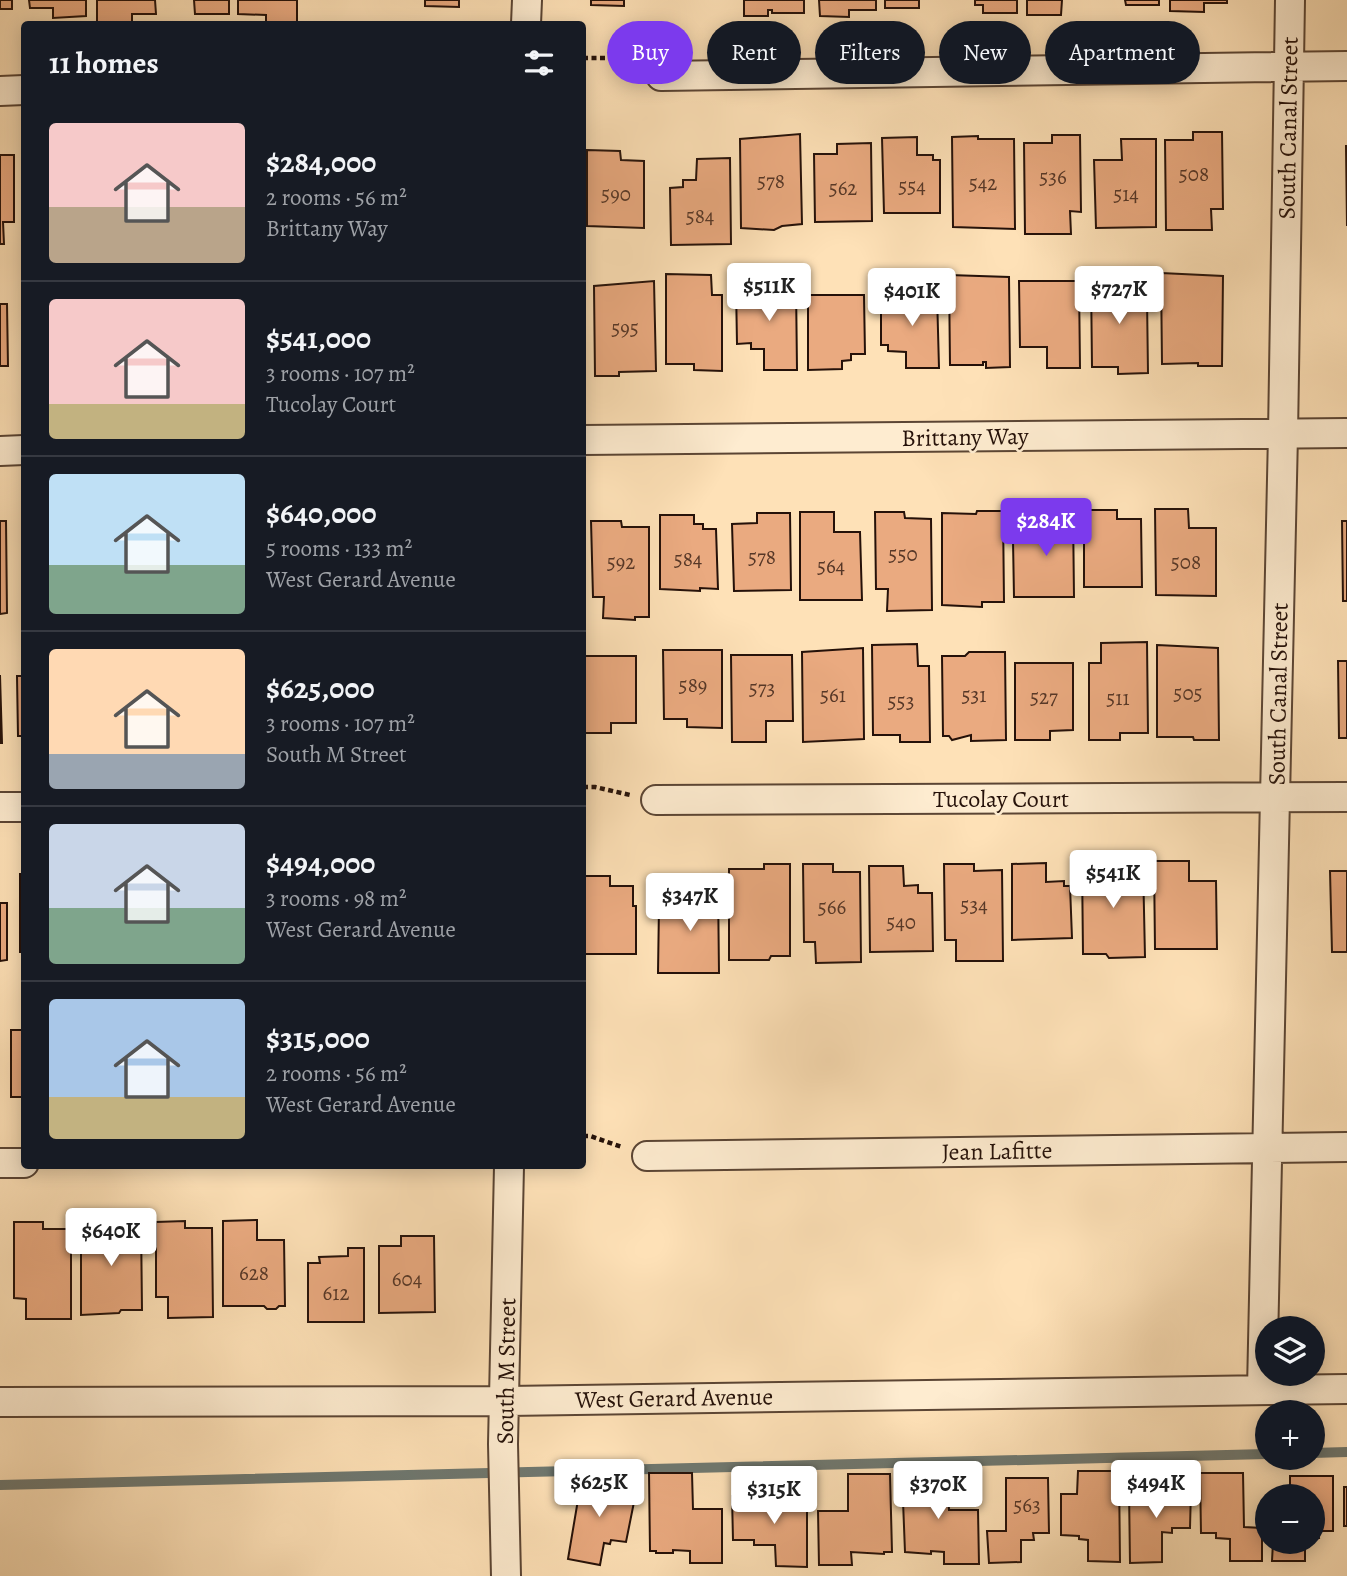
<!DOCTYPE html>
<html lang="en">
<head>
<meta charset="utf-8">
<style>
  body { margin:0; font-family:Alegreya,serif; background:#20242c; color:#f1f3f6; height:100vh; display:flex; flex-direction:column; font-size:26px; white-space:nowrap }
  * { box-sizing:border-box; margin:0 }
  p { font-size:23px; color:#9ea1a6 }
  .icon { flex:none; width:38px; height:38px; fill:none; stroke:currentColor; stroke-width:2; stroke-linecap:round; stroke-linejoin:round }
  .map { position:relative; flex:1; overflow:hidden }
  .side { position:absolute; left:21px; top:21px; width:565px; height:1148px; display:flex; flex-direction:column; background:#171b24; border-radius:7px; box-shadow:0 4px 18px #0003 }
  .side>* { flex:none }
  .hud { position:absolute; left:607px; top:21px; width:634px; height:63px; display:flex; gap:14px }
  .fabs { position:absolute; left:1255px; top:1316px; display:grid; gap:14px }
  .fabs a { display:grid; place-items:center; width:70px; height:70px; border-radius:50%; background:#171b24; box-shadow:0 4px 18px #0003; font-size:35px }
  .price { position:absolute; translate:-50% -60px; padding:0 16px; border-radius:7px; background:#fff; color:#222; font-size:23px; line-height:46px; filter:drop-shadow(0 2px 4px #0008) }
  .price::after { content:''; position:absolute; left:50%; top:42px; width:21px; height:16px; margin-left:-10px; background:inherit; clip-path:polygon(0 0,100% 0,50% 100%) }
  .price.on { background:#7c3aed; color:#fff }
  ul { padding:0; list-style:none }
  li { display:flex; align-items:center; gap:21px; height:175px; padding:0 28px }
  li+li { border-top:2px solid #363941 }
  li span { display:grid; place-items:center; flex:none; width:196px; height:140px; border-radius:7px; color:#555 }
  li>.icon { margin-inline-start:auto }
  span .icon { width:84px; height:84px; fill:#fffc; stroke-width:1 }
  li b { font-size:30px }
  h2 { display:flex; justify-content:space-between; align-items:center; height:84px; padding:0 28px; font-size:30px }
  .tag { padding:0 24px; border-radius:32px; background:#171b24; box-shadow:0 4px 18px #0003; font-size:24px; line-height:63px }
  .tag.on { background:#7c3aed; color:#fff }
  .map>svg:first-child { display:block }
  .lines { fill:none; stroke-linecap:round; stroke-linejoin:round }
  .stream { stroke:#6f7870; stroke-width:10 }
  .building { fill:#eaaa80; stroke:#251109; stroke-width:2 }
  .street-casing { stroke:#5b4534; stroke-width:32 }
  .path { stroke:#251109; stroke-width:4.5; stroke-dasharray:5 3.5; stroke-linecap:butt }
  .street { stroke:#feecd0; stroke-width:28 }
  .labels { text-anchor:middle; stroke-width:5; stroke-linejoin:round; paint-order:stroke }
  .number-label { font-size:21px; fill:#563727 }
  .street-label { font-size:24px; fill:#251109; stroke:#feecd0 }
</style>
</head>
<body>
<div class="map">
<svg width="1347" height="1576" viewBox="0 0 1347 1576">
  <rect width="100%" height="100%" fill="#fee1b7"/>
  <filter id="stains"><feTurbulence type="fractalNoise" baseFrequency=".00286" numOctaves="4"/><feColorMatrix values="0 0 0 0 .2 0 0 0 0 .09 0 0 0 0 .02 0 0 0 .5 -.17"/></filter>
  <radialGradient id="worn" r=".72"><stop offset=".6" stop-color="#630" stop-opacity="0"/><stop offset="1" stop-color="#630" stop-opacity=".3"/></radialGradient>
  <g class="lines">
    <path class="stream" d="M1312,1453l35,-1
      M0,1485l1267,-31"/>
  </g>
  <path class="building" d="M0,0h12v9h-12z
    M29,0h57v16l-33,2v-10h-23z
    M97,0h58l1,14h-24v9h-35z
    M194,0h35v14h-34z
    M238,0h59v22l-31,1v-8l-28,-1z
    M425,0h34v7l-34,-1z
    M591,0h33v6l-33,-1z
    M744,0h60v13h-32v-3h-4v6h-24z
    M819,0h57v10h-27v7l-29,-1z
    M885,0h34v8h-34z
    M975,0h42v13h-34v-8h-8z
    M1027,0h35l-1,15h-34z
    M1125,0h34v5h-33z
    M1170,0h57v3h-23v9l-34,-1z
    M1193,132h29l1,77h-12l1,21h-46l-1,-90h28z
    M800,134l2,90 -20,2 -8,4 -33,-2 -1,-89z
    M1052,135h28l1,77 -11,-1 1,23h-46l-1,-91h28z
    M978,136v3h36l1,90 -62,-2 -1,-90z
    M917,137v18h16v5h7v53h-56l-2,-75z
    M1121,139h35v88l-60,1 -2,-68h28z
    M871,143l1,78 -57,1 -1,-68h23v-10z
    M1346,146h1v80z
    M587,150l33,1 1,9 23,1v67l-57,-2z
    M0,155h14v67h-11l1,22h-4z
    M730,158l1,86 -60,1 -1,-57 13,-1v-7h13l1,-21z
    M1161,273l62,3 -1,90h-24v-3l-36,1z
    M666,274l45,1 1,20h10v76l-28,-1v-6h-28z
    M949,275l60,2 1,90 -24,1v-6h-3v3h-33z
    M1091,278h44v20h12l1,75 -30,1v-7h-26z
    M654,281l2,90 -37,1v4h-24l-1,-90z
    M1019,281h60l1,87h-33v-21h-27z
    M796,285l1,85h-33v-21h-13v-6l-14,1 -1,-58z
    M881,294h56l2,74h-33v-16l-18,-1v-6h-7z
    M808,295h56l1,59h-14v6l-9,1v8l-34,1z
    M0,304h7l1,62h-8z
    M1155,509h33l1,19h27v68l-60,-1z
    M1084,510h33v9h24l1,68h-58z
    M977,511h26l1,91h-22v5l-40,-2v-92l34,1z
    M1040,511h33l1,86h-60l-1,-57h13v-8l13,1z
    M800,512h34v20h26l2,68h-62z
    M875,512h29l1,6 26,1 1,91 -45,1 1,-22h-12z
    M757,513h33l1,77 -57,1 -2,-67 25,-1z
    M660,515h34v9h9v5h13l2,60 -18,-1v3l-40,-2z
    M0,521h6l1,92 -7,1z
    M591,521h30l1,6h27v90h-14v3l-32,-2 1,-21h-11z
    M1342,521h5v80h-4z
    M1147,642l1,91h-28v7h-31v-77h12v-20z
    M917,644l1,22h11l1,76h-30v-7h-27l-1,-90z
    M1157,645l61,3 1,92h-25l-1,-3h-36z
    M863,648l1,91 -61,3 -1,-90z
    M663,650h59v78l-35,-1v-8h-23z
    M969,652h36l1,88 -35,1v-6l-19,5 -3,-4h-6l-1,-80h23z
    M731,655h61l1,66h-27v21h-34z
    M583,656h53v67h-25v10h-28z
    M1338,661h9v77h-8z
    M1015,663h58v67l-23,1v9h-35z
    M0,675l2,68h-2z
    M17,676h7v60h-6z
    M1108,861v4l35,-1 2,93 -36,1 -3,-4h-23l-1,-92z
    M1154,861h35v20h27l1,68h-62z
    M1046,863v19l18,-1v5h6l2,52 -60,2v-76z
    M764,864h26v92h-19l-2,4h-40v-91h35z
    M803,864h30v8h27l1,90 -45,1 -1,-21h-11z
    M944,864h30v7l28,-1 1,91h-47v-21h-11z
    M869,866h34l1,20 14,-1v8h14l1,58 -63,1z
    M1330,871h17v81h-15z
    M20,874h4v78h-4z
    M583,876h27v10h23v20h3v48h-53z
    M718,884l1,89h-61l1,-67 25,-1v-20z
    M0,903h7v57l-7,1z
    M11,1030h13v67h-13z
    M257,1220v20h27l1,66h-6l-3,3h-9l-3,-3h-41v-85z
    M116,1221h25l1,89h-21l-2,3 -38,2v-90l35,-1z
    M185,1221v7h27l1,89 -45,1v-21h-12v-75z
    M14,1222h29v7h28v90h-45v-20l-12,-1z
    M401,1236h33l1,76 -56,1v-67h22z
    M348,1248h16v74h-56v-59h12l-1,-6 29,-1z
    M1078,1471h41l1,91 -32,-1v-21l-9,-1v-3l-18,-1v-41h16z
    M649,1473h43l1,36h29v54h-32v-12l-17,-1v3h-17v-2h-6z
    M1200,1473h43l1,54 18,1v33h-32v-22l-14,-1v-5h-15z
    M848,1474h42l2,78h-8v2l-33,-2 1,13h-33l-1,-54h30z
    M947,1474l2,36h29l1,54h-35v-12l-13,-1v3l-26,-2 -3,-77z
    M582,1476l40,7 -3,16 15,3 -8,40 -15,-2 -1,4 -6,-1 -4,22 -32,-6z
    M1290,1476h43v55h-15l1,7h-7v-42h-22z
    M1006,1478h42l1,55h-16l1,7h-13v22l-32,1 -2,-32h19z
    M1344,1487h3v39h-3z
    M1129,1489h62l-1,39h-18v5l-10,-1v30l-32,1z
    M732,1496l75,1v70l-31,-1 -1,-21h-21v-5h-21z
    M1273,1542h32v19h-33z"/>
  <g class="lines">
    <g class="street-casing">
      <path id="street" d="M526,24l1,-24
        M661,76l686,-10
        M0,91l24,-1
        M583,440l764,-7
        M0,451l24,-1
        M656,800l691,-3
        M0,807h24
        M647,1156l700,-9
        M0,1163h24
        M1262,1389l21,-955 7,-434
        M0,1402l506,-1 841,-12
        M506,1576l-3,-132 6,-278"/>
    </g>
    <path class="path" d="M583,58h26l27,9
      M583,787h12l35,8
      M583,1136h7l32,11"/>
    <use href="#street" class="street"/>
  </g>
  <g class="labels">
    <g class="number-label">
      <text x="1194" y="181">508</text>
      <text x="1053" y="184">536</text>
      <text x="771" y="188">578</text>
      <text x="983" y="190">542</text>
      <text x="912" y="193">554</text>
      <text x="843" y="195">562</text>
      <text x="616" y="201">590</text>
      <text x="1126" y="201">514</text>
      <text x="700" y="223">584</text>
      <text x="625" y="335">595</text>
      <text x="903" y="561">550</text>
      <text x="762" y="564">578</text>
      <text x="688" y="566">584</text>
      <text x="621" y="569">592</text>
      <text x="1186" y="569">508</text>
      <text x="831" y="573">564</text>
      <text x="693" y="692">589</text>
      <text x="762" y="695">573</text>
      <text x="1188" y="700">505</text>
      <text x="833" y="702">561</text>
      <text x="974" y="702">531</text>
      <text x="1044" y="704">527</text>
      <text x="1118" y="705">511</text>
      <text x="901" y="708">553</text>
      <text x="974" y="912">534</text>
      <text x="832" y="914">566</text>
      <text x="901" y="929">540</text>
      <text x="254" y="1280">628</text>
      <text x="407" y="1286">604</text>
      <text x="336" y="1300">612</text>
      <text x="1027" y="1512">563</text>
    </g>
    <g class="street-label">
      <text transform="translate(1288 128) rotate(-89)" y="8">South Canal Street</text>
      <text transform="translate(965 437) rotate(-1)" y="8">Brittany Way</text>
      <text transform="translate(1278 694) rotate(-89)" y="8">South Canal Street</text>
      <text x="1001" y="807">Tucolay Court</text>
      <text transform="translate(997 1151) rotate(-1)" y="8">Jean Lafitte</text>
      <text transform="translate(506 1371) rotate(-89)" y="8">South M Street</text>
      <text transform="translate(674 1398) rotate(-1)" y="8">West Gerard Avenue</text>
    </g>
  </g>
  <rect width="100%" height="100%" filter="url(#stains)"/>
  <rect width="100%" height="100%" fill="url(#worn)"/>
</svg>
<div class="fabs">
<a><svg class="icon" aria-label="layers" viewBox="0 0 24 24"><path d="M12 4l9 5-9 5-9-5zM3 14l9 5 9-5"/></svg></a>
<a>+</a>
<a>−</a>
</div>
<b class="price" style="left:769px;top:323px">$511K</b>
<b class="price" style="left:1119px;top:326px">$727K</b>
<b class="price" style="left:912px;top:328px">$401K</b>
<b class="price on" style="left:1046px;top:558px">$284K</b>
<b class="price" style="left:1113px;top:910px">$541K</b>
<b class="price" style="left:690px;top:933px">$347K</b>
<b class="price" style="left:111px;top:1268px">$640K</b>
<b class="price" style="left:599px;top:1519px">$625K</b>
<b class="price" style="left:1156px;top:1520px">$494K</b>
<b class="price" style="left:938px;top:1521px">$370K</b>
<b class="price" style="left:774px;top:1526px">$315K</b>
<div class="hud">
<a class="tag on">Buy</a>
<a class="tag">Rent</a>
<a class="tag">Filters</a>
<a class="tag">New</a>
<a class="tag">Apartment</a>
</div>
<section class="side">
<h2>11 homes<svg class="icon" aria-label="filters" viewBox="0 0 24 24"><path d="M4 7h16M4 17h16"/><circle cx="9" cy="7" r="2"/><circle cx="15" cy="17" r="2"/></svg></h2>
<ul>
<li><span style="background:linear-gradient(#f6c9c9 60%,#b9a48a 0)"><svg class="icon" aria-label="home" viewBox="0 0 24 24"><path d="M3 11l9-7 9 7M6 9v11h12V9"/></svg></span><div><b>$284,000</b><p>2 rooms · 56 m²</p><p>Brittany Way</p></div></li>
<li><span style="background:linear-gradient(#f6c9c9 75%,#c2b280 0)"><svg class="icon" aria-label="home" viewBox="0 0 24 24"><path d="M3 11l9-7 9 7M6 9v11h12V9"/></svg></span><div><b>$541,000</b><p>3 rooms · 107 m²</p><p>Tucolay Court</p></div></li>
<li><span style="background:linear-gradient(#bfe0f5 65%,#7fa58c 0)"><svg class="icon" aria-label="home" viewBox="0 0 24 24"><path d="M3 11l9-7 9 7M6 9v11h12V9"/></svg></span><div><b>$640,000</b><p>5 rooms · 133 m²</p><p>West Gerard Avenue</p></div></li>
<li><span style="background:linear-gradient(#ffd9b3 75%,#9aa5b1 0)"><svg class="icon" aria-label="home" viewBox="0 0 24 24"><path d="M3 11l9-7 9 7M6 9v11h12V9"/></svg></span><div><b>$625,000</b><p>3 rooms · 107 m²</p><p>South M Street</p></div></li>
<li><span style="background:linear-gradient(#c9d6e8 60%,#7fa58c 0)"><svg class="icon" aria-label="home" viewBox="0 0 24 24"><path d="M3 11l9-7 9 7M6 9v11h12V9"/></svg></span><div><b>$494,000</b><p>3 rooms · 98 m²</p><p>West Gerard Avenue</p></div></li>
<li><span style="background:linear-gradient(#a9c7e8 70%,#c2b280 0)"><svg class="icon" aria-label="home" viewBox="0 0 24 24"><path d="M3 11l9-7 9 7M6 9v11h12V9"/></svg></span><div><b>$315,000</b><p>2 rooms · 56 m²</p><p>West Gerard Avenue</p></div></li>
</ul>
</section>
</div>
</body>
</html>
